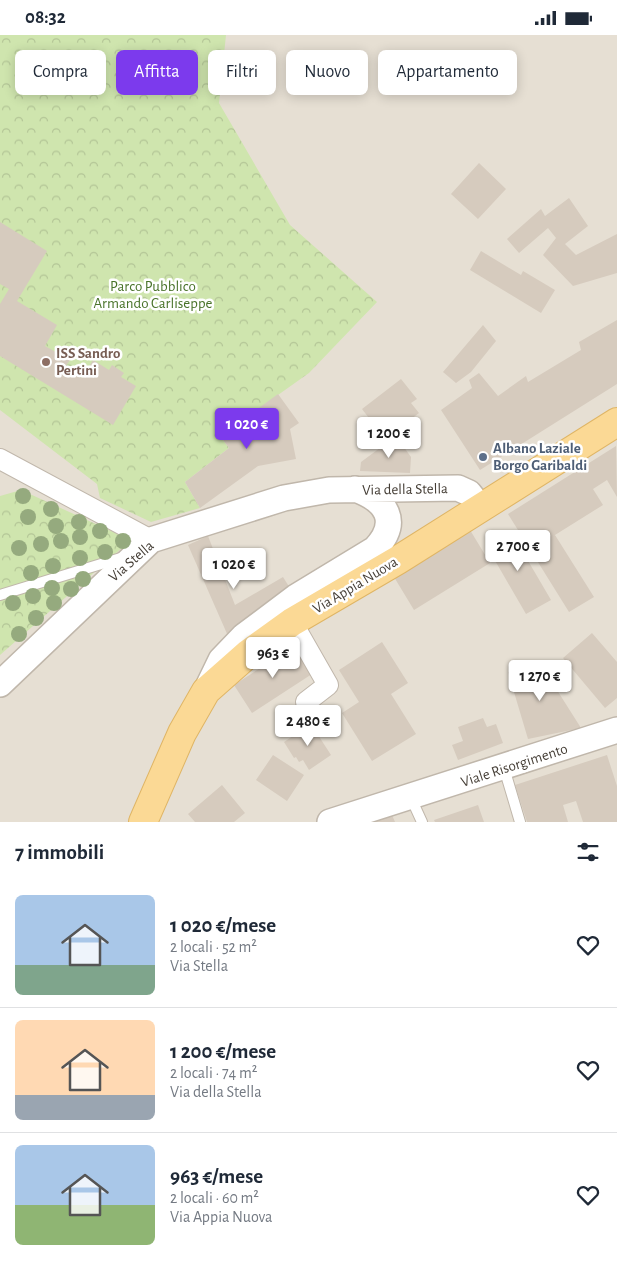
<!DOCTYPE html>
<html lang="it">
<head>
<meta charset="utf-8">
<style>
  body { margin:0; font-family:"Alegreya Sans",sans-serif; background:#f2f2f3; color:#1f2937; height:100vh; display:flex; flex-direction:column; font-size:19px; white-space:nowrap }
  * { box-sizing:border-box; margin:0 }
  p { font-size:16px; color:#747a83 }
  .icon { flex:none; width:28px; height:28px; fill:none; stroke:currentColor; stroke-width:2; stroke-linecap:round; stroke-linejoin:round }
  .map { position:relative; height:787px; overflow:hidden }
  .sheet { display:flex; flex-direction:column; background:#fff; flex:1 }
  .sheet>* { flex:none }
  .guide { position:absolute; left:15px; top:15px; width:588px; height:45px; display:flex; gap:10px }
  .price { position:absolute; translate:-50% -42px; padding:0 11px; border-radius:5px; background:#fff; color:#222; font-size:16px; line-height:32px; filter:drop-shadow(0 1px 2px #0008) }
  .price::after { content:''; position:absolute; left:50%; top:30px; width:15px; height:11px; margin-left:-8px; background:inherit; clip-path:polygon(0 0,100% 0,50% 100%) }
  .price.current { background:#7c3aed; color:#fff }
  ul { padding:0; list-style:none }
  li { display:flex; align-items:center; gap:15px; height:125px; padding:0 15px }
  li+li { border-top:1px solid #e0e1e3 }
  li span { display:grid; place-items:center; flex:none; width:140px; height:100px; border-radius:8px; color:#555 }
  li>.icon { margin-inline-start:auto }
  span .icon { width:60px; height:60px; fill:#fffc; stroke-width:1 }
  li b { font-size:21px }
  h2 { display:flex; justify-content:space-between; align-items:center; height:60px; padding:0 15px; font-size:21px }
  .chip { padding:0 18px; border-radius:8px; background:#fff; box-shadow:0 2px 12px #0003; font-size:18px; line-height:45px }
  .chip.current { background:#7c3aed; color:#fff }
  .status { display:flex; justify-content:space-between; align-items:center; height:35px; padding:0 25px; background:#fff; direction:ltr }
  .status svg { height:14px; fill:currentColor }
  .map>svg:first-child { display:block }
  .residential { fill:#e6dfd3 }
  .park { fill:url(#park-crowns) }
  .building { fill:#d6cbbe }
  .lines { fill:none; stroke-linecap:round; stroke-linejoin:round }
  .service-casing { stroke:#c0b7ab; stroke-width:12 }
  .minor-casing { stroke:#c0b7ab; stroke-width:22 }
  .tertiary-casing { stroke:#c0b7ab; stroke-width:28 }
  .primary-casing { stroke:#dfb565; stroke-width:30 }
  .service { stroke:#fff; stroke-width:10 }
  .minor { stroke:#fff; stroke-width:20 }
  .tertiary { stroke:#fff; stroke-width:25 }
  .primary { stroke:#fbd995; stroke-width:28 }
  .tree { fill:#95aa7e }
  .education-dot { fill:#8d6e63; stroke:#fff; stroke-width:2 }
  .service-dot { fill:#5c6f8a; stroke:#fff; stroke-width:2 }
  .labels { text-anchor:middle; stroke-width:5; stroke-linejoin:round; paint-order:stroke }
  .park-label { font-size:15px; fill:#49732a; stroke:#fff }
  .education-label { font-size:15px; font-weight:bold; fill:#785e54; stroke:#fff; text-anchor:start }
  .service-label { font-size:15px; font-weight:bold; fill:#4e5e75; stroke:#fff; text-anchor:start }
  .street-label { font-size:15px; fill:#443d35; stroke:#fff }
</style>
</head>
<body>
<div class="status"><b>08:32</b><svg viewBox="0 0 49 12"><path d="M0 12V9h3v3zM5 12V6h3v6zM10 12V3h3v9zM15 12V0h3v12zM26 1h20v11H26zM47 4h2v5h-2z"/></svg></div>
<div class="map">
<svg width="617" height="787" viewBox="0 0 617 787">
  <defs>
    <pattern id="park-crowns" width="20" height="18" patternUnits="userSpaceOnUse" patternTransform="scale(1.25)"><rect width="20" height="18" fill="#cfe5ae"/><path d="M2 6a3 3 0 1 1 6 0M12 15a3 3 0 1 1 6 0" fill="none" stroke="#b3c596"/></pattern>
  </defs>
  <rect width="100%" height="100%" fill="#f2ede5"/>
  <path class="residential" d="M0,0h617v787h-617z"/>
  <path class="park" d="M0,0h226l-7,68 71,122 87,77 -68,71 -89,63 9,12 -44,34 15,26 -49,14 -51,-24 -3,-14 -97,-74z
    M21,455l110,50 -131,115v-159z"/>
  <path class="building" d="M479,128l27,26 -28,30 -27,-25z
    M569,163l19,28 -23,18 11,11 41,-21v39l-44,13 -30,-31 13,-17 -8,-10 -29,25 -12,-14 34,-30 4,7z
    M0,187l47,29 -30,50 40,24 -12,21 25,14 -5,7 17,11 11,-18 16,10 3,-5 12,8 -3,4 15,9 -23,39 -113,-69v-52l9,-15 -9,-5z
    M481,216l40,24 2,-4 32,19 -14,23 -71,-43z
    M617,285v64l-137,86 -39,-60 31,-22 -3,-8 10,-7 19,23 28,-20 2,6 53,-32 -2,-8z
    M483,290l13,16 -25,31 -15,11 -13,-11z
    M401,344l16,20 -6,4 8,10 -29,22 -4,-5 -5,4 -19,-25z
    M278,359l21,29 -9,6 6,30 -38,7 -58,42 -15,-26 44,-34 -9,-12z
    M396,401l15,21 -1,16 -50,-2 1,-9z
    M616,411l1,51 -10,-17 -14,9 10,16 -48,30 39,62 -25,15 -61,-98z
    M470,495l20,33 -76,47 -20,-33z
    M510,495l41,70 -25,14 -40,-69z
    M208,501l27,69 48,-28 10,16 -65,43 -40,-91z
    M592,598l25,29v36l-12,10 -42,-50z
    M382,607l26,41 -17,11 25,40 -44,27 -30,-48 17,-11 -20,-32z
    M294,611l18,28 -60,39 -18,-28z
    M538,625l43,68 -53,11 -20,-67z
    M483,683l4,9 9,-3 7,19 -45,17 -6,-15 11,-4 -5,-14z
    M311,689l20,31 -22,15 -6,-10 -4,2 -3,-5 -2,1 -10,-16z
    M273,720l31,20 -17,26 -31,-21z
    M607,720l10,31v36h-34l-7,-21 -13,4 5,17h-41l-12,-37z
    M222,750l23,28 -11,9h-39l-7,-8z
    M478,770l6,17h-49l-1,-2z
    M392,780l3,7h-24z"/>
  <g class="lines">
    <g class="service-casing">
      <path id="service" d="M0,560l124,-38
        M504,733l16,54
        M411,763l11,24"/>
    </g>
    <g class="minor-casing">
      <path id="minor" d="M0,424l151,81
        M292,587l36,63 -22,17"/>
    </g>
    <g class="tertiary-casing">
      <path id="tertiary" d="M0,649l151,-144 133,-42 45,-8 129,-2 11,5 12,15
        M206,656l15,-31 23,-24 52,-39 79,-48c26,-28 11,-49 -20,-60
        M330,787l287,-92"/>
    </g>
    <g class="primary-casing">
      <path id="primary" d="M143,787l39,-89 24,-42 43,-38 43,-31 106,-62 219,-138"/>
    </g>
    <use href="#service" class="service"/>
    <use href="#minor" class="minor"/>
    <use href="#tertiary" class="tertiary"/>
    <use href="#primary" class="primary"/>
  </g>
  <g class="tree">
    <circle cx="23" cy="461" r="8"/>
    <circle cx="51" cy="474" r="8"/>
    <circle cx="28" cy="482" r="8"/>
    <circle cx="79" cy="487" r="8"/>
    <circle cx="56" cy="491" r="8"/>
    <circle cx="100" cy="496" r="8"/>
    <circle cx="80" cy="502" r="8"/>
    <circle cx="61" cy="506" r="8"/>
    <circle cx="123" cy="506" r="8"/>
    <circle cx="41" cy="509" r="8"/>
    <circle cx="19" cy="513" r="8"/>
    <circle cx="105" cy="517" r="8"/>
    <circle cx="80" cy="523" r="8"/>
    <circle cx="53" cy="531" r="8"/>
    <circle cx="31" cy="538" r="8"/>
    <circle cx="83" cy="544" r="8"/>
    <circle cx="52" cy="553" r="8"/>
    <circle cx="71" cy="554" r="8"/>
    <circle cx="33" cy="561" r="8"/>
    <circle cx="13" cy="568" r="8"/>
    <circle cx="54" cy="568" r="8"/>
    <circle cx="36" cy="583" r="8"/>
    <circle cx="19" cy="599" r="8"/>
    <circle cx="321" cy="679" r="8"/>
  </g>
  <circle class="education-dot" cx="46" cy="327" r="5"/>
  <circle class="service-dot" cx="483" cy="422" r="5"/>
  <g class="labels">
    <g class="park-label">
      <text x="153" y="256">Parco Pubblico<tspan x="153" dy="17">Armando Carliseppe</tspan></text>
    </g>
    <g class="education-label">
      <text x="56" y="323">ISS Sandro<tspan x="56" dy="17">Pertini</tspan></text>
    </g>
    <g class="service-label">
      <text x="493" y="418">Albano Laziale<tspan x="493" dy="17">Borgo Garibaldi</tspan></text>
    </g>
    <g class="street-label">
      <text transform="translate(405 454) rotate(-1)" y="5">Via della Stella</text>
      <text transform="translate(131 526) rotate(-41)" y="5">Via Stella</text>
      <text transform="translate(355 550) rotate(-31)" y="5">Via Appia Nuova</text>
      <text transform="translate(514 730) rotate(-18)" y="5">Viale Risorgimento</text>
    </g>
  </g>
</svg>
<b class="price current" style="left:247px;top:415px">1 020 €</b>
<b class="price" style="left:389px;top:424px">1 200 €</b>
<b class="price" style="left:518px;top:537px">2 700 €</b>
<b class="price" style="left:234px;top:555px">1 020 €</b>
<b class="price" style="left:273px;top:644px">963 €</b>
<b class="price" style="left:540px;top:667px">1 270 €</b>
<b class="price" style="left:308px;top:712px">2 480 €</b>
<div class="guide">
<a class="chip">Compra</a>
<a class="chip current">Affitta</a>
<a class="chip">Filtri</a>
<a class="chip">Nuovo</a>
<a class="chip">Appartamento</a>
</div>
</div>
<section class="sheet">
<h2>7 immobili<svg class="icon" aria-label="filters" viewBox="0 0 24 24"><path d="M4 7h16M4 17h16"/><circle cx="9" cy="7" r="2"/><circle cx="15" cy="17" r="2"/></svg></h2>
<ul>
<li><span style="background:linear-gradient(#a9c7e8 70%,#7fa58c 0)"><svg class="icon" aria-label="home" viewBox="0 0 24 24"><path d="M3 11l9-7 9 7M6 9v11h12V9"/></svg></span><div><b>1 020 €/mese</b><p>2 locali · 52 m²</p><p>Via Stella</p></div><svg class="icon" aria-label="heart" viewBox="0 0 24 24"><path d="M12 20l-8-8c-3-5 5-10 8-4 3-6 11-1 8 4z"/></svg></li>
<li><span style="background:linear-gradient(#ffd9b3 75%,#9aa5b1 0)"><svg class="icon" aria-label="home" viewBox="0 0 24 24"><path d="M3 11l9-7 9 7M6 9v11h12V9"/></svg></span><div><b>1 200 €/mese</b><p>2 locali · 74 m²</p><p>Via della Stella</p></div><svg class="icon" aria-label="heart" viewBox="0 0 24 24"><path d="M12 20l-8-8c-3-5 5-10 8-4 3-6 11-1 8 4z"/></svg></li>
<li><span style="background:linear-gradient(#a9c7e8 60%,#8fb573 0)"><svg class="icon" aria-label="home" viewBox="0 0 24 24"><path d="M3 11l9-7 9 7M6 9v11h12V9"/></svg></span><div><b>963 €/mese</b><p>2 locali · 60 m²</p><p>Via Appia Nuova</p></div><svg class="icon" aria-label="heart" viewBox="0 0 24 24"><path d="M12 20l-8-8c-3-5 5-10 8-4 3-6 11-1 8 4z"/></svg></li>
</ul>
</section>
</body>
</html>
